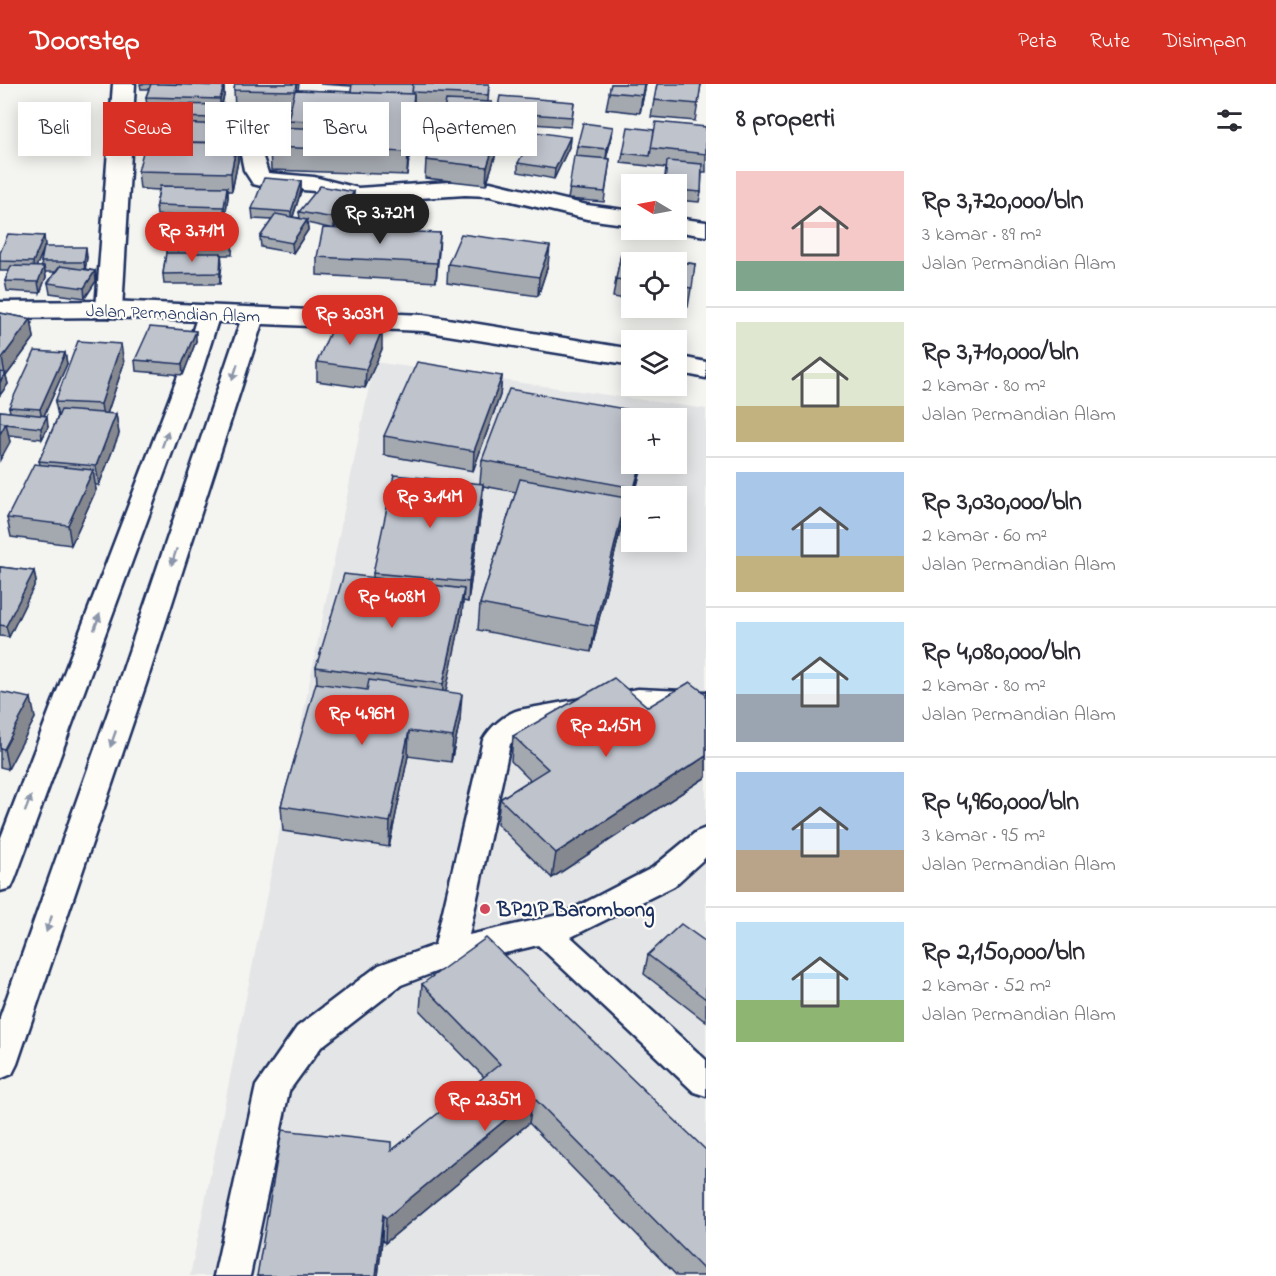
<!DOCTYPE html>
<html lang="id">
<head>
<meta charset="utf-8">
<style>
  body { margin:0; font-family:"Indie Flower",sans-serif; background:#f7f7f7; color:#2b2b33; height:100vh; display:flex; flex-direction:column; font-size:22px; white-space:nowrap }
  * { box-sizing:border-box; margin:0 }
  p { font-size:20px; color:#7c7c81 }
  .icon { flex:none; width:33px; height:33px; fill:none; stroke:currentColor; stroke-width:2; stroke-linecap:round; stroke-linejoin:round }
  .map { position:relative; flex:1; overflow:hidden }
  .side { display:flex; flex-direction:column; background:#fff; width:570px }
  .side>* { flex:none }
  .top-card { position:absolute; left:18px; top:18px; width:570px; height:54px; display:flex; gap:12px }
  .needle { width:39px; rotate:280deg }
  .controls { position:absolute; left:621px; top:90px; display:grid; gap:12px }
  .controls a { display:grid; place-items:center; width:66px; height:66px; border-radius:0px; background:#fff; box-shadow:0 3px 15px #0003; font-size:30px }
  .price { position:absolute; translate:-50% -51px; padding:0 14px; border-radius:21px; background:#d93025; color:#fff; font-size:20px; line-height:39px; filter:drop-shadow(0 2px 3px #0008) }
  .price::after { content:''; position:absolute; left:50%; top:36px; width:18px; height:14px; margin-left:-9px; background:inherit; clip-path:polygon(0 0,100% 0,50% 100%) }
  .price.current { background:#222; color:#fff }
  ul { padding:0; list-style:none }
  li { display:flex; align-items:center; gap:18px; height:150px; padding:0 30px }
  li+li { border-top:2px solid #e1e1e2 }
  li span { display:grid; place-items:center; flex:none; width:168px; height:120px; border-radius:0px; color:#555 }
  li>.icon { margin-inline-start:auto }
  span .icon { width:72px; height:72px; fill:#fffc; stroke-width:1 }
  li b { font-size:26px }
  h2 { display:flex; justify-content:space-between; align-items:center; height:72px; padding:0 30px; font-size:26px }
  .pill { padding:0 21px; border-radius:0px; background:#fff; box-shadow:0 3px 15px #0003; font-size:21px; line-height:54px }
  .pill.current { background:#d93025; color:#fff }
  header { display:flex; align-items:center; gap:36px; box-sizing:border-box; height:84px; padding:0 30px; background:#d93025; color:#fff }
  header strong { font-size:28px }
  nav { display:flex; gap:33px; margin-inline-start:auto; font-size:21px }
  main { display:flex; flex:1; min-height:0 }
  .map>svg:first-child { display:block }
  .built { fill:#e4e5e6; fill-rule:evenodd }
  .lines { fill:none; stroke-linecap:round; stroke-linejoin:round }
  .lane-casing { stroke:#1b2f5e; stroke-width:5 }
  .street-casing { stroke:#1b2f5e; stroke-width:5 }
  .secondary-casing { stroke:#1b2f5e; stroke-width:5 }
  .lane { fill:#fdfcf7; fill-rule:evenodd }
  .street { fill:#fdfcf7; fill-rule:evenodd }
  .secondary { fill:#fdfcf7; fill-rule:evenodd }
  .wall { fill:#a4a8af; stroke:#1b2f5e; stroke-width:1.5; fill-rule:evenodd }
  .shaded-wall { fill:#86888f; stroke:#1b2f5e; stroke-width:1.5 }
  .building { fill:#bfc3cc; stroke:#1b2f5e; stroke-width:1.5 }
  .oneway { fill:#8c96aa }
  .poi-dot { fill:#d1495b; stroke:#fdfcf7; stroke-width:2 }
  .labels { text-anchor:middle; stroke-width:4.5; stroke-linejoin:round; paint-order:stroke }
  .far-street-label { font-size:18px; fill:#1b2f5e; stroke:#fdfcf7 }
  .poi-label { font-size:21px; font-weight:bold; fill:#1b2f5e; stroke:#fdfcf7; text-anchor:start }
</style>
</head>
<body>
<header>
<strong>Doorstep</strong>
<nav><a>Peta</a><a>Rute</a><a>Disimpan</a></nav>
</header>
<main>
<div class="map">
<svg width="706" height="1192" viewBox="0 0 706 1192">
  <rect width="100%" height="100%" fill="#f4f4f1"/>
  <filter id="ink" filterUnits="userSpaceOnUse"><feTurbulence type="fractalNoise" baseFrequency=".0167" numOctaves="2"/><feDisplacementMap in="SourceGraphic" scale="12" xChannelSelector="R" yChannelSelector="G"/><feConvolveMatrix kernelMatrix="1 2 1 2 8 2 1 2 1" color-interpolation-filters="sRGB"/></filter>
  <g filter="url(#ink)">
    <path class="built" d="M374,278l332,47v867h-516zM632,334h44v46h-44zM632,412h44v46h-44z"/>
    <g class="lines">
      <g class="lane-casing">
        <path id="lane" d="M209,224l7,2 4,4 -18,57 -187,508 -4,9 -11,3v-51l180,-469 18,-57 4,-4z
          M253,227l7,2 4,4 -118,367 -129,380 -5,10 -12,5v-62l118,-333 124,-367 4,-4z
          M638,605l68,3v20l-68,-3 -111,20 -17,15 -41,191 94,-21 89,-46 44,-36 10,-4v29l-32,29 -103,51 135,123v36l-12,-4 -156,-147 -87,21 -50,19 -80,62 -32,44 -39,185h-36l42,-190 41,-59 82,-62 56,-20 48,-205c7,-13 22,-26 36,-30z"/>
      </g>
      <g class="street-casing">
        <path id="street" d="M113,0h22l-13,225 -4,5 -9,3 -9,-3 -4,-5z
          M251,59l8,2 9,28 46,4 44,11 107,-7 25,1 97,23 45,6v14l-45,-6 -97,-23 -25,-1 -107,7 -44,-11 -53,-5 -8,-2 -9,-14 -4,-20 3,-5z
          M676,134l30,4v14l-38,-6h8z"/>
      </g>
      <g class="secondary-casing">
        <path id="secondary" d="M109,217l314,14 209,34v16l-209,-34 -314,-14 -109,1v-16z
          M676,272l30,6v16l-30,-6z"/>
      </g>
      <use href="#lane" class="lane"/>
      <use href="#street" class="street"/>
      <use href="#secondary" class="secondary"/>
    </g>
    <path class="wall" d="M140,0h61v1l23,1v10l-2,9 1,10 -3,9 11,10 -2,9h8l1,18 -6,30h-4v6l-3,20 -68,-2 -1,-10 3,-15 -19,-1 -2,-18 31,-29 4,-15h-8l-1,-10 3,-10h-20l-1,-10 3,-8h-8z
      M235,0h64l-1,6 53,2 1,-6 -32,-2h169l-1,18 3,18 -3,18 7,19 -9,28 -61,-7 1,-18 14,-27 2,-17 -28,-1 -7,60 -136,-5 -1,-23 18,-20v-7l3,-12h-56l-1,-18z
      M611,0h35l-6,29 -34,-4z
      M701,0l-6,37 -44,-4 3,-17z
      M574,18l-3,25 -75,-6 1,-9z
      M613,43l-1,9 -6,22 4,1 -6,43 -36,-3 9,-53z
      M706,43v45h-4l-1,20 -2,10 -23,-2v-16h-12l2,-16 -45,-5 2,-10 31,-23z
      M570,53l-1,10 -15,32 -36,-7v-9z
      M301,97v10l-8,26 7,1 -1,-6 55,-10 -20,27 -27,-6 1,7 -15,23 -32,-6 -1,-10 12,-17 -19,-1 -1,-10z
      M233,148l-1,23h-11l-1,29h-56l-1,-10 3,-21v-6z
      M440,149l-4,49 -119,-7v-18z
      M44,152l1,11 42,10 -2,12 10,2 1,10 -11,17 -35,-5 -2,-10 7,-11h-10l1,5 -6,16 -33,-2 -2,-10 4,-10h-9v-18zM43,167l-2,11 1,5h-6z
      M621,170l74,10 -7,43 -12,-1v-44h-44v38l-19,-3 3,-18z
      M448,180l100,1 -10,31 -91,-13z
      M0,229l31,6 3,19 -28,38 2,8 -8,11z
      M196,257l-13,34 -47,-4 -1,-11z
      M382,265l-17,39 -48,-7v-19z
      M65,269l2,11 -23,52 4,11 -6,12 -34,-4 2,7 -10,-31 10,1 -1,-5z
      M124,279l-17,51h9l3,20 -20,51h-4l1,5 -25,55 -60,-8 -4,-19 33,-54 -1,-3 19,-45 -3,-14z
      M502,292l-2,19 -27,76 -89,-16v-19z
      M482,376l161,4 -9,32h-2v12l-2,5 -6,-1 -2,11 -31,129 -113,-22 2,-26 36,-112 -33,-6 -1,17 -14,99 -5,-1 -1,14 -17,77 15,28 -9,42 -43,-6 -19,91 -106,-16 -2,-25 36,-123 -1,-16 57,-89v-5l107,-90z
      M0,483l34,4 2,11 -27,55 -9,-1z
      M0,608l35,26 -27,51 -8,-2z
      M706,610v83l-154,101 -55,-54 3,-25 30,-19 -19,-19 2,-25z
      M706,858v80l-62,-48 4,-19z
      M422,900l284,166v126h-29l-148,-153 -144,120 -3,-3 -4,36h-121l134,-125 93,-74 -64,-66z"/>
    <path class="shaded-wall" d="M644,0h2l-6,29 2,-18z
      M224,2v10l-4,13v-10z
      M414,10v23l-7,58 1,-23z
      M492,18l-1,18 -5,32 1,-17z
      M222,21l1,10 -4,13v-10z
      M230,41l1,9 -4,19 -1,-10z
      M613,43l-1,9 -6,23 1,-10z
      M570,53l-1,10 -15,32 1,-10z
      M496,55l-1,18 -9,28 1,-18z
      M237,59l1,18 -6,30 -1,-18z
      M301,97v10l-10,31v-10z
      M227,103l1,10 -3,20 -1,-10z
      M354,108v10l-20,27v-11z
      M307,136l1,10 -15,23 -1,-10z
      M440,149l-1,19 -3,30 1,-19z
      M44,152l1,10 -11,26 -1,-10z
      M550,162l-2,19 -10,31 1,-19z
      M86,163l1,10 -2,15 -1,-10z
      M221,169l1,10 -2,21v-11z
      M44,183l2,10 -6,16 -2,-11z
      M95,187l1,10 -11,17 -1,-10z
      M31,235l3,19 -28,38 2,8 -8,11v-13l5,-7 -3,-17z
      M382,246v19l-17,39 1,-19z
      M196,247v10l-13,34 -1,-11z
      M121,260l3,19 -20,60 -3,-19z
      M65,269l2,11 -25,56 -2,-11z
      M502,292l-2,19 -27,76 1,-20z
      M116,330l3,20 -20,51 -3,-19z
      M47,332l1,11 -6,12 -1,-11z
      M6,339l4,19 -10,18v-26z
      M641,380h2l-9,32h-1z
      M93,386l3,20 -25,55 -3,-20z
      M483,400l-1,19 -14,99 1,-20z
      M626,414l-4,25 -31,129 4,-26z
      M34,487l2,11 -27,55 -3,-11z
      M464,505l-2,26 -20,95 1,-26z
      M462,610l-2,26 -9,42 2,-25z
      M31,614l4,20 -27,51 -4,-20z
      M409,647l-1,25 -19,91 1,-25z
      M706,672v21l-154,101 4,-25z
      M533,1013l-4,26 -144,120 1,-25z
      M383,1131l-1,25 -4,36h-2z"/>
    <path class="building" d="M151,0h11l62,2 -4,13 -74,-2z
      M235,0h62l-1,6 -1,1 -61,-1z
      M352,0h61l-1,10 -61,-2z
      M413,0h76l-1,11 -76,-3z
      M611,0h33l-2,11 -33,-3z
      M657,0h44l-3,20 -44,-4z
      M295,6l119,4 -6,58 -138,-5 5,-20 53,2 1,-7 -41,-2z
      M500,12l74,6 -2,15 -75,-5z
      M446,16l46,2 -5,33 -47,-3z
      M168,20l54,1 -3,13 -55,-1z
      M656,38l50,5v27l-55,-6z
      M174,39l56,2 -4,18 -57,-1z
      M583,39l30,4 -6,22 -30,-3z
      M628,43l26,3 -4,26 -27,-3z
      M535,48l35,5 -15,32 -37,-6z
      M436,49l60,6 -9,28 -61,-7z
      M146,57l91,2 -6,30 -93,-2z
      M574,72l36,3 -5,33 -36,-3z
      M667,77l35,3 -1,28 -25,-2v-6h-11z
      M264,94l37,3 -10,31 -39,-3z
      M160,102l67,1 -3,20 -68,-2z
      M320,102l34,6 -20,26 -35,-6z
      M276,130l31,6 -15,23 -32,-6z
      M232,138v23l-66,2 2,-24z
      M323,144l117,5 -3,30 -120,-6z
      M8,150l36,2 -11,26 -33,-1v-8z
      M461,150l89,12 -11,31 -91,-13z
      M44,163h42l-2,15h-43z
      M166,169h55l-1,20 -57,1z
      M621,170l74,10 -3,24 -16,-2v-24h-44v19l-16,-2z
      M11,182l33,1 -6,15 -33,-1z
      M60,182l35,5 -11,17 -36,-5z
      M0,229l31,6 -29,39h-2z
      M334,239l48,7 -16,39 -49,-7z
      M150,243l46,4 -14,33 -47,-4z
      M78,257l43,3 -20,60 -46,-2z
      M35,267l30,2 -25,56 -31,-2z
      M417,278l85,14 -28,75 -90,-15z
      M0,288l6,1 -6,9z
      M509,305l145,25 -1,4h-21v46h9l-7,24 -152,-28z
      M61,326l55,4 -20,52 -57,-5z
      M0,327l47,5 -6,12 -36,-4 1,-1 -6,-1z
      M0,338l6,1 -6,11z
      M34,380l59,6 -25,55 -61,-7z
      M394,391l89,9 -14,98 -96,-9z
      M520,395l106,19 -31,128 -115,-22z
      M0,483l34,4 -28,55 -6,-1z
      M344,490l120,15 -21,95 -127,-17z
      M614,594l34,29 42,-25 16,12v62l-150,97 -56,-54 48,-30 -35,-33z
      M369,596l93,14 -9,43 -44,-6 -19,91 -109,-16 35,-123 51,7z
      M0,608l31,6 -27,51 -4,-1z
      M681,840l25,18v57l-58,-44z
      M486,854l220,212v122l-173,-175 -147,121 -3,-3 -7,61h-119l25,-146 109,12v9l109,-87 -78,-80z"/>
    <defs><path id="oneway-solid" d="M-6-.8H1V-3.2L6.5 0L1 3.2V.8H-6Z" transform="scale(1.5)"/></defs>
    <g class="oneway">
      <use href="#oneway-solid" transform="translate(235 288) rotate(108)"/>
      <use href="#oneway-solid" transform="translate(165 355) rotate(-70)"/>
      <use href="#oneway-solid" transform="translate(174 473) rotate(108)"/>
      <use href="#oneway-solid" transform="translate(97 538) rotate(-70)"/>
      <use href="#oneway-solid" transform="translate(113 655) rotate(109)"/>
      <use href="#oneway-solid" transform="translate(28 720) rotate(-69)"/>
      <use href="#oneway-solid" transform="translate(49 840) rotate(109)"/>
    </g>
  </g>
  <circle class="poi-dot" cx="485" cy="825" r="6"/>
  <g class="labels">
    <g class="far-street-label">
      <text transform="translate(173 229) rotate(2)" y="6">Jalan Permandian Alam</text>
    </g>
    <g class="poi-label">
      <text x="497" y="832">BP2IP Barombong</text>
    </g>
  </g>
</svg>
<div class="controls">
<a><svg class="needle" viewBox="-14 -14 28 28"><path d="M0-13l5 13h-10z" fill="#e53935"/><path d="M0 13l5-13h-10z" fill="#7c7c81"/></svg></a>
<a><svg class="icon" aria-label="locate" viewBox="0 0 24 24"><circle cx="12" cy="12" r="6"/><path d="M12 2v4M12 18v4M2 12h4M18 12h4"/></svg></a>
<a><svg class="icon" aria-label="layers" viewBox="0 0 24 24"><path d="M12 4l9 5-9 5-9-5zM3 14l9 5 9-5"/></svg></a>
<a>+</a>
<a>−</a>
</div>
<b class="price current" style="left:380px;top:161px">Rp 3.72M</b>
<b class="price" style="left:192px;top:179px">Rp 3.71M</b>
<b class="price" style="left:350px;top:262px">Rp 3.03M</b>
<b class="price" style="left:430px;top:445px">Rp 3.14M</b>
<b class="price" style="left:392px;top:545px">Rp 4.08M</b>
<b class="price" style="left:362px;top:662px">Rp 4.96M</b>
<b class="price" style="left:606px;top:674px">Rp 2.15M</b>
<b class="price" style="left:485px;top:1048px">Rp 2.35M</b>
<div class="top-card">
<a class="pill">Beli</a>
<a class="pill current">Sewa</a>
<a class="pill">Filter</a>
<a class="pill">Baru</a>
<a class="pill">Apartemen</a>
</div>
</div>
<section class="side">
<h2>8 properti<svg class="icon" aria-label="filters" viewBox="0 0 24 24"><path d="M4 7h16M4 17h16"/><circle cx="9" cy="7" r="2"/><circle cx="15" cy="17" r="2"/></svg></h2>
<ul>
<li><span style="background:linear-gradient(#f6c9c9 75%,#7fa58c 0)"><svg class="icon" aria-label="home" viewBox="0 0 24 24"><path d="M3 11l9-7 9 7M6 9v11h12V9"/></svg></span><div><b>Rp 3,720,000/bln</b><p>3 kamar · 89 m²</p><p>Jalan Permandian Alam</p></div></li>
<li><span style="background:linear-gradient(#dfe7d0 70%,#c2b280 0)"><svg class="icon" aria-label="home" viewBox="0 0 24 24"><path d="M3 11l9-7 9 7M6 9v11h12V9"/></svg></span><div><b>Rp 3,710,000/bln</b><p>2 kamar · 80 m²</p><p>Jalan Permandian Alam</p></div></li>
<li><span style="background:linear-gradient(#a9c7e8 70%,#c2b280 0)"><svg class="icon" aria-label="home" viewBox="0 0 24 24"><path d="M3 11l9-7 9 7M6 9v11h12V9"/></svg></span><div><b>Rp 3,030,000/bln</b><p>2 kamar · 60 m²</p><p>Jalan Permandian Alam</p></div></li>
<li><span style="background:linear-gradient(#bfe0f5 60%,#9aa5b1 0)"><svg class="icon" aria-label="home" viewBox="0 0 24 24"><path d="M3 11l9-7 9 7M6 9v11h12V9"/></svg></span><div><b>Rp 4,080,000/bln</b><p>2 kamar · 80 m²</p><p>Jalan Permandian Alam</p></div></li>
<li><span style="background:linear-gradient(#a9c7e8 65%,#b9a48a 0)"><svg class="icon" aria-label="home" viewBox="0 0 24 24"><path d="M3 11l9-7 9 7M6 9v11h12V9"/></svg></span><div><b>Rp 4,960,000/bln</b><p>3 kamar · 95 m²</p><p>Jalan Permandian Alam</p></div></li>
<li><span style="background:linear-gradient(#bfe0f5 65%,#8fb573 0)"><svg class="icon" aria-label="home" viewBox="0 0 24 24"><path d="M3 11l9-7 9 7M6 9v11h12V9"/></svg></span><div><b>Rp 2,150,000/bln</b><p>2 kamar · 52 m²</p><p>Jalan Permandian Alam</p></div></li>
</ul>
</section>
</main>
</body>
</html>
